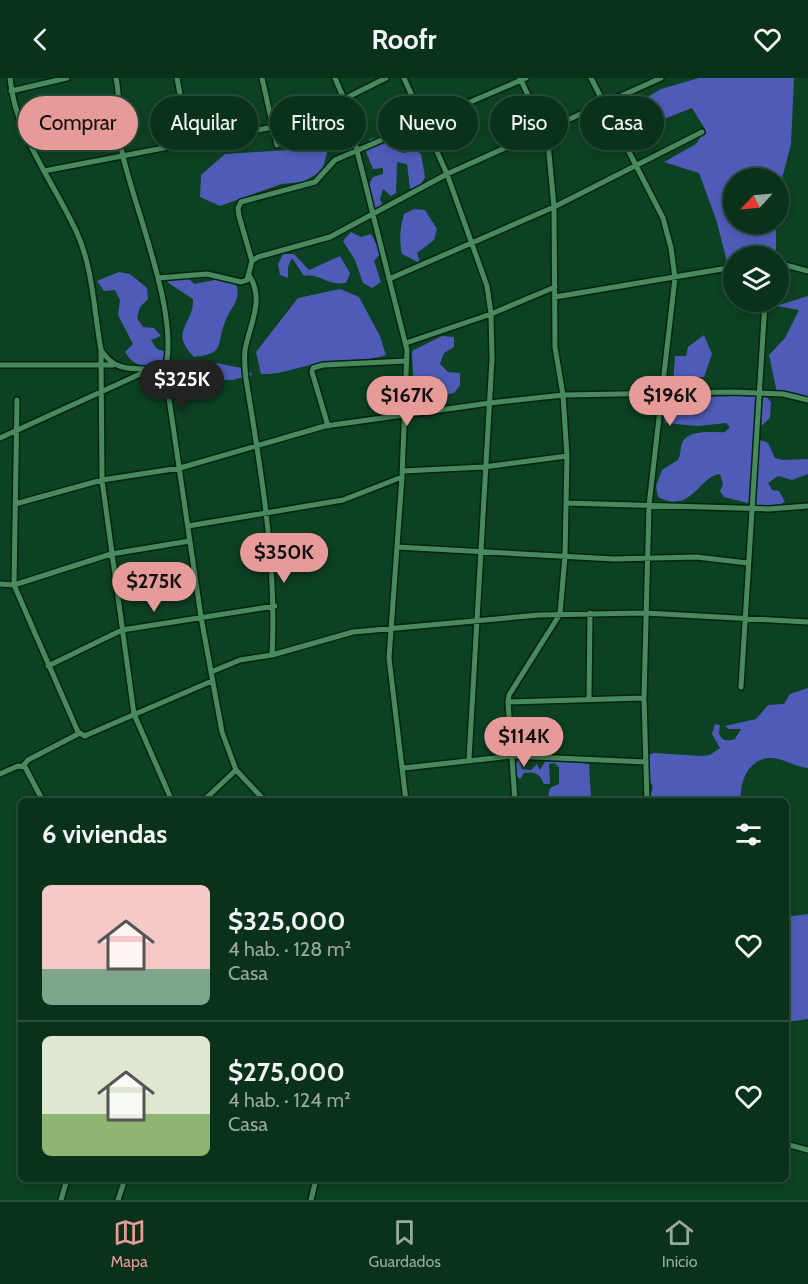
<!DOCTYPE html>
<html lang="es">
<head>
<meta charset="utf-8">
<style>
  body { margin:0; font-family:Cabin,sans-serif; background:#183d27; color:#f1f3f6; height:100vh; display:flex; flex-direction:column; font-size:22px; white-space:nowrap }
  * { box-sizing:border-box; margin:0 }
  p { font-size:20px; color:#99a9a2 }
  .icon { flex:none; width:33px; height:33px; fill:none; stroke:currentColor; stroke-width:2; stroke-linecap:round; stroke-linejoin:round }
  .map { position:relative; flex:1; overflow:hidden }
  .drawer { position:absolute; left:18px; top:720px; width:771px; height:384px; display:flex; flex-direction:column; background:#0a311a; border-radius:9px; box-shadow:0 3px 9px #0003,0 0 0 2px #2a4c39 }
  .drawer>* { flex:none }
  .hud { position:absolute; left:18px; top:18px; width:772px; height:54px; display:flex; gap:12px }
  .needle { width:39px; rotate:244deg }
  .tools { position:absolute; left:723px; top:90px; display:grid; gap:12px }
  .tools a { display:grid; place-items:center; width:66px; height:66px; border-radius:50%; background:#0a311a; box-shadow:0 3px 9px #0003,0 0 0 2px #2a4c39; font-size:30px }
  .price { position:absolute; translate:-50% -51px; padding:0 14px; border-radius:21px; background:#e69b98; color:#111; font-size:20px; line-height:39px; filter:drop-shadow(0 2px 3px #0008) }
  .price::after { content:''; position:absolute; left:50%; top:36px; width:18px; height:14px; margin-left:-9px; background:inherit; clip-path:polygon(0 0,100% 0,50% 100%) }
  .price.current { background:#222; color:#fff }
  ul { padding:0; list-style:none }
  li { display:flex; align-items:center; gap:18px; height:150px; padding:0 24px }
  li+li { border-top:2px solid #2a4c39 }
  li span { display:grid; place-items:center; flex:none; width:168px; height:120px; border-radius:9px; color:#555 }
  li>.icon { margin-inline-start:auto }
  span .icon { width:72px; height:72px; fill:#fffc; stroke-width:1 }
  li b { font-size:26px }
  h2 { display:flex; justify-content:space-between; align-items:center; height:72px; padding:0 24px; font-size:26px }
  .tag { padding:0 21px; border-radius:27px; background:#0a311a; box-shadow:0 3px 9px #0003,0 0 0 2px #2a4c39; font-size:21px; line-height:54px }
  .tag.current { background:#e69b98; color:#111 }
  header { display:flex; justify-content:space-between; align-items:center; height:78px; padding:0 24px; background:#0a311a; font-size:27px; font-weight:700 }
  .menu { display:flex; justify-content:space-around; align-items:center; height:84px; border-top:2px solid #2a4c39; background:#0a311a; font-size:16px; color:#99a9a2 }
  .menu a { display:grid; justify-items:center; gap:3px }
  .menu .current { color:#e69b98 }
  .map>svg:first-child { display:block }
  .forest { fill:#4e5cb8 }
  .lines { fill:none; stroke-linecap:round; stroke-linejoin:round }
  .street-casing { stroke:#022510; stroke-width:8 }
  .street { stroke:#48895e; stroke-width:5 }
</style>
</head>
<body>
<header><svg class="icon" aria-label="back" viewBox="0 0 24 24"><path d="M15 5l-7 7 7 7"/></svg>Roofr<svg class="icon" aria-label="heart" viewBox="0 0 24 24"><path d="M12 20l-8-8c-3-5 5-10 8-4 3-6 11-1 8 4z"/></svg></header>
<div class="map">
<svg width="808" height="1122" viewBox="0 0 808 1122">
  <rect width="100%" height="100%" fill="#0d4123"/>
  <path class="forest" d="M699,0h95l-3,66 -12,46 -1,-12h-44v46h42v30l-42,2 -1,5 -6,1 -11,-43 -17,-46 -35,-11 32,-18 9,-15 -13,-21 -46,18 -13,23 -14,-35 42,-25z
    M382,59l18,15 6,1 5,-5 10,6 4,23 -5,10 -10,2 -3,-25 -10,-2 -1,31 -5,3 -8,-7 -3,10 3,7 -4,4 -6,-3 -5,-21 5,-9 10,-3v-6l-10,1 -8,-20 5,-10z
    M309,64l19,7 -6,22 -19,11 -22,2 -61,22 -20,-9 1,-22 24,-21 64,-4z
    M414,131l11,1 12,19 -3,11 -17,13 3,10 -18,-9c-3,-15 -2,-26 2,-40z
    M351,154l10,5 10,-3 10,19 -7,8 7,21 -9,6 -9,-5 -8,-23 -12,-19z
    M283,176h11l15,16 31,-14 10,17 -4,10c-20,3 -25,-10 -42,-7l-12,-18 -4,9v11l-8,-3 -2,-11z
    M119,194l11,2 17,14 1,11 -8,8 -3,11 6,9 11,1 7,8 -10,4 6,9 10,3 -5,11c-15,6 -28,4 -37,-11l8,-8 -15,-29 2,-15 -5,-10 -11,1 -7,-10z
    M176,198h10l8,8 31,-6 10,4c8,19 -4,23 -10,40 -9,22 1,32 -31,35 -26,-26 0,-32 -1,-58l-26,-17z
    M340,211l19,8 21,39 6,19c-25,8 -41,4 -65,8 -22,3 -38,12 -60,11l-5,-22 42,-54z
    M808,218v101l-31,-4 -8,-38 16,-17 14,-28 -23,-4z
    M704,257l8,19 -8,23h-16l-15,9 2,-30h11l2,-9z
    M442,258l12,1v10l-10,6 -4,11 8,8 12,1v12l-6,8 -10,2 -1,10 -6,9 -20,-9 -3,-10 -2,-44z
    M216,285l31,6 5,6 -20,5 -21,-1 -20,6 -10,-5 4,-10z
    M750,316l16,2 5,6 -1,16 -11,10 -1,11 10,4 7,15 7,2 26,-1v15l-16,6 -14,-4 -10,7 4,7 7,1 6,11 -14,7 -47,-12 -4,-6 3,-7 -3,-10c-20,1 -29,41 -62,23l-2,-11 6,-16 16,-10c3,-6 2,-13 5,-19 8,-12 31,-8 42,-9l5,-5 -4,-4 -28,3 -33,-3 -1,-6c7,-4 9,-12 16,-16 10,-7 54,-3 70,-7z
    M808,610v80c-13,-1 -25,-10 -37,-10 -23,0 -32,25 -30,43h-92l4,-14 -9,-17 2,-14 8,-3 47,3 9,-1 10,-7 -8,-14 3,-10 5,1 -1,8c3,9 9,8 16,6l6,-10h-12l-4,-3 31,-7 12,-14 16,-1 6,-10z
    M555,681l34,5 2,33 18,4h-62l3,-13 9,-4v-17l-5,-4 -5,1 1,20h-6c-4,-10 -9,-13 -20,-11l-4,6 -3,-3 -2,-12 4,-4 3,9 9,1 6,-6 3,6 6,-10z
    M808,836v105l-22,3v-105z"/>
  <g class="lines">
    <g class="street-casing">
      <path id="street" d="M10,0c5,57 44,104 67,155 16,35 17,79 24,117 23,36 53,2 66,35l34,232 21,115 14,38 29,31
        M116,0c5,24 2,49 6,74 12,57 62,171 41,224
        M177,0l12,65
        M262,0l15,67
        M335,0l9,21 63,251 -5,127 -13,181 17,143
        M404,0l43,96 40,112 4,28 1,45 -23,400
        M591,0l72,140 8,30 4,30 -26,227 -5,193 3,103
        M11,13l56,-13
        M344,21l42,-21
        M44,93l250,-48
        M252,183l-13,-45 -1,-8 3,-6 74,-20 20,-22 191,-82
        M778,185l30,8
        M249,197c16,25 1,48 -4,75 -1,9 0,20 1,29 15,91 31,184 26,276
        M158,200l49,-4 34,8 6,-2 5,-19 6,-4 72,-20 117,-63 214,-96
        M389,201l165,-72 148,-75
        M555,219l179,-30
        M406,265l85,-29 64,-27
        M101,273l1,129 32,234 38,87
        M0,287h113
        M17,322l-3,185 64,147 7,4 4,-2 123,-53
        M328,348l-16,-54 1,-4 10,-3 83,-4
        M0,360l149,-68
        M403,393l81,-4 83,-11
        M566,425l203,6 39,-3
        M15,426l87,-24 78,-12 145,-42 165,-23 73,-8 169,-3 51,2 25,6
        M188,448l155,-26 59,-23
        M397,469l217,12 82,-2 52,6
        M0,506l14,1 97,-31 79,-13
        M48,588l74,-36 153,-24
        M211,594l29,-12 32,-5 81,-23 186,-17 106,-2 163,9
        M741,609l24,-385
        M589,622l1,-87
        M508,624l136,-4
        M23,688l5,-6 52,-27
        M404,690l108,-12 134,6
        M0,696l18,-8 7,1 18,34
        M203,723l33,-31
        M515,723l-7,-99 1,-7 51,-81 5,-58 2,-100 -4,-61 -8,-48 -1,-140 -6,-64 -3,-11 -25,-54
        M786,1066l22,6
        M61,1122l6,-21
        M118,1122l7,-21
        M311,1122l5,-21"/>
    </g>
    <use href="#street" class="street"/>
  </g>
</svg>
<div class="tools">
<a><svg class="needle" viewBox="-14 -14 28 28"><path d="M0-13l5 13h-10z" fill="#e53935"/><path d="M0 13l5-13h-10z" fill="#99a9a2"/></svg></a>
<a><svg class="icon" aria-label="layers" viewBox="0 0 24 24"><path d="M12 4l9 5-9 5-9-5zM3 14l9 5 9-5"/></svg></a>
</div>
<b class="price current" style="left:182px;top:333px">$325K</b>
<b class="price" style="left:407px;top:349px">$167K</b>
<b class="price" style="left:670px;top:349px">$196K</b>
<b class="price" style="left:284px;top:506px">$350K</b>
<b class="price" style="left:154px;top:535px">$275K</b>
<b class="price" style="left:524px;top:690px">$114K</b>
<div class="hud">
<a class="tag current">Comprar</a>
<a class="tag">Alquilar</a>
<a class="tag">Filtros</a>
<a class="tag">Nuevo</a>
<a class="tag">Piso</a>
<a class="tag">Casa</a>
</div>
<section class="drawer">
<h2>6 viviendas<svg class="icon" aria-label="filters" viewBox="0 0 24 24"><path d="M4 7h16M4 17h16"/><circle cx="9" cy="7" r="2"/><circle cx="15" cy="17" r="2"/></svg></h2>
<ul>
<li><span style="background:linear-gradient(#f6c9c9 70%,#7fa58c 0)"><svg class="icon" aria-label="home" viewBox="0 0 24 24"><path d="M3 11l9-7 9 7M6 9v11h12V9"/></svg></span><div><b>$325,000</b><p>4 hab. · 128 m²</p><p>Casa</p></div><svg class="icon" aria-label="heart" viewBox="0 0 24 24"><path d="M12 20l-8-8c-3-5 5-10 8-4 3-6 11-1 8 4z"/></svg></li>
<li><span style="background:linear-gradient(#dfe7d0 65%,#8fb573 0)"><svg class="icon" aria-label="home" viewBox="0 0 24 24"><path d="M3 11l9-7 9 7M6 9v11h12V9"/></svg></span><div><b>$275,000</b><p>4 hab. · 124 m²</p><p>Casa</p></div><svg class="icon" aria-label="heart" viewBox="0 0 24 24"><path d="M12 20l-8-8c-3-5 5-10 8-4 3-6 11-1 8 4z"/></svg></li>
</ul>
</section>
</div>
<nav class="menu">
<a class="current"><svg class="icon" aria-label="map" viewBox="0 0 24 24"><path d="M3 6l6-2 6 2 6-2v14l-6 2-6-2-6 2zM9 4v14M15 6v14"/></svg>Mapa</a>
<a><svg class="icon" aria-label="saved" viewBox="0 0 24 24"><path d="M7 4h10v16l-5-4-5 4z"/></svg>Guardados</a>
<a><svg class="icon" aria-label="home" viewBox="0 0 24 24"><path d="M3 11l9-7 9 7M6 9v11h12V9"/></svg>Inicio</a>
</nav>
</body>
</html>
